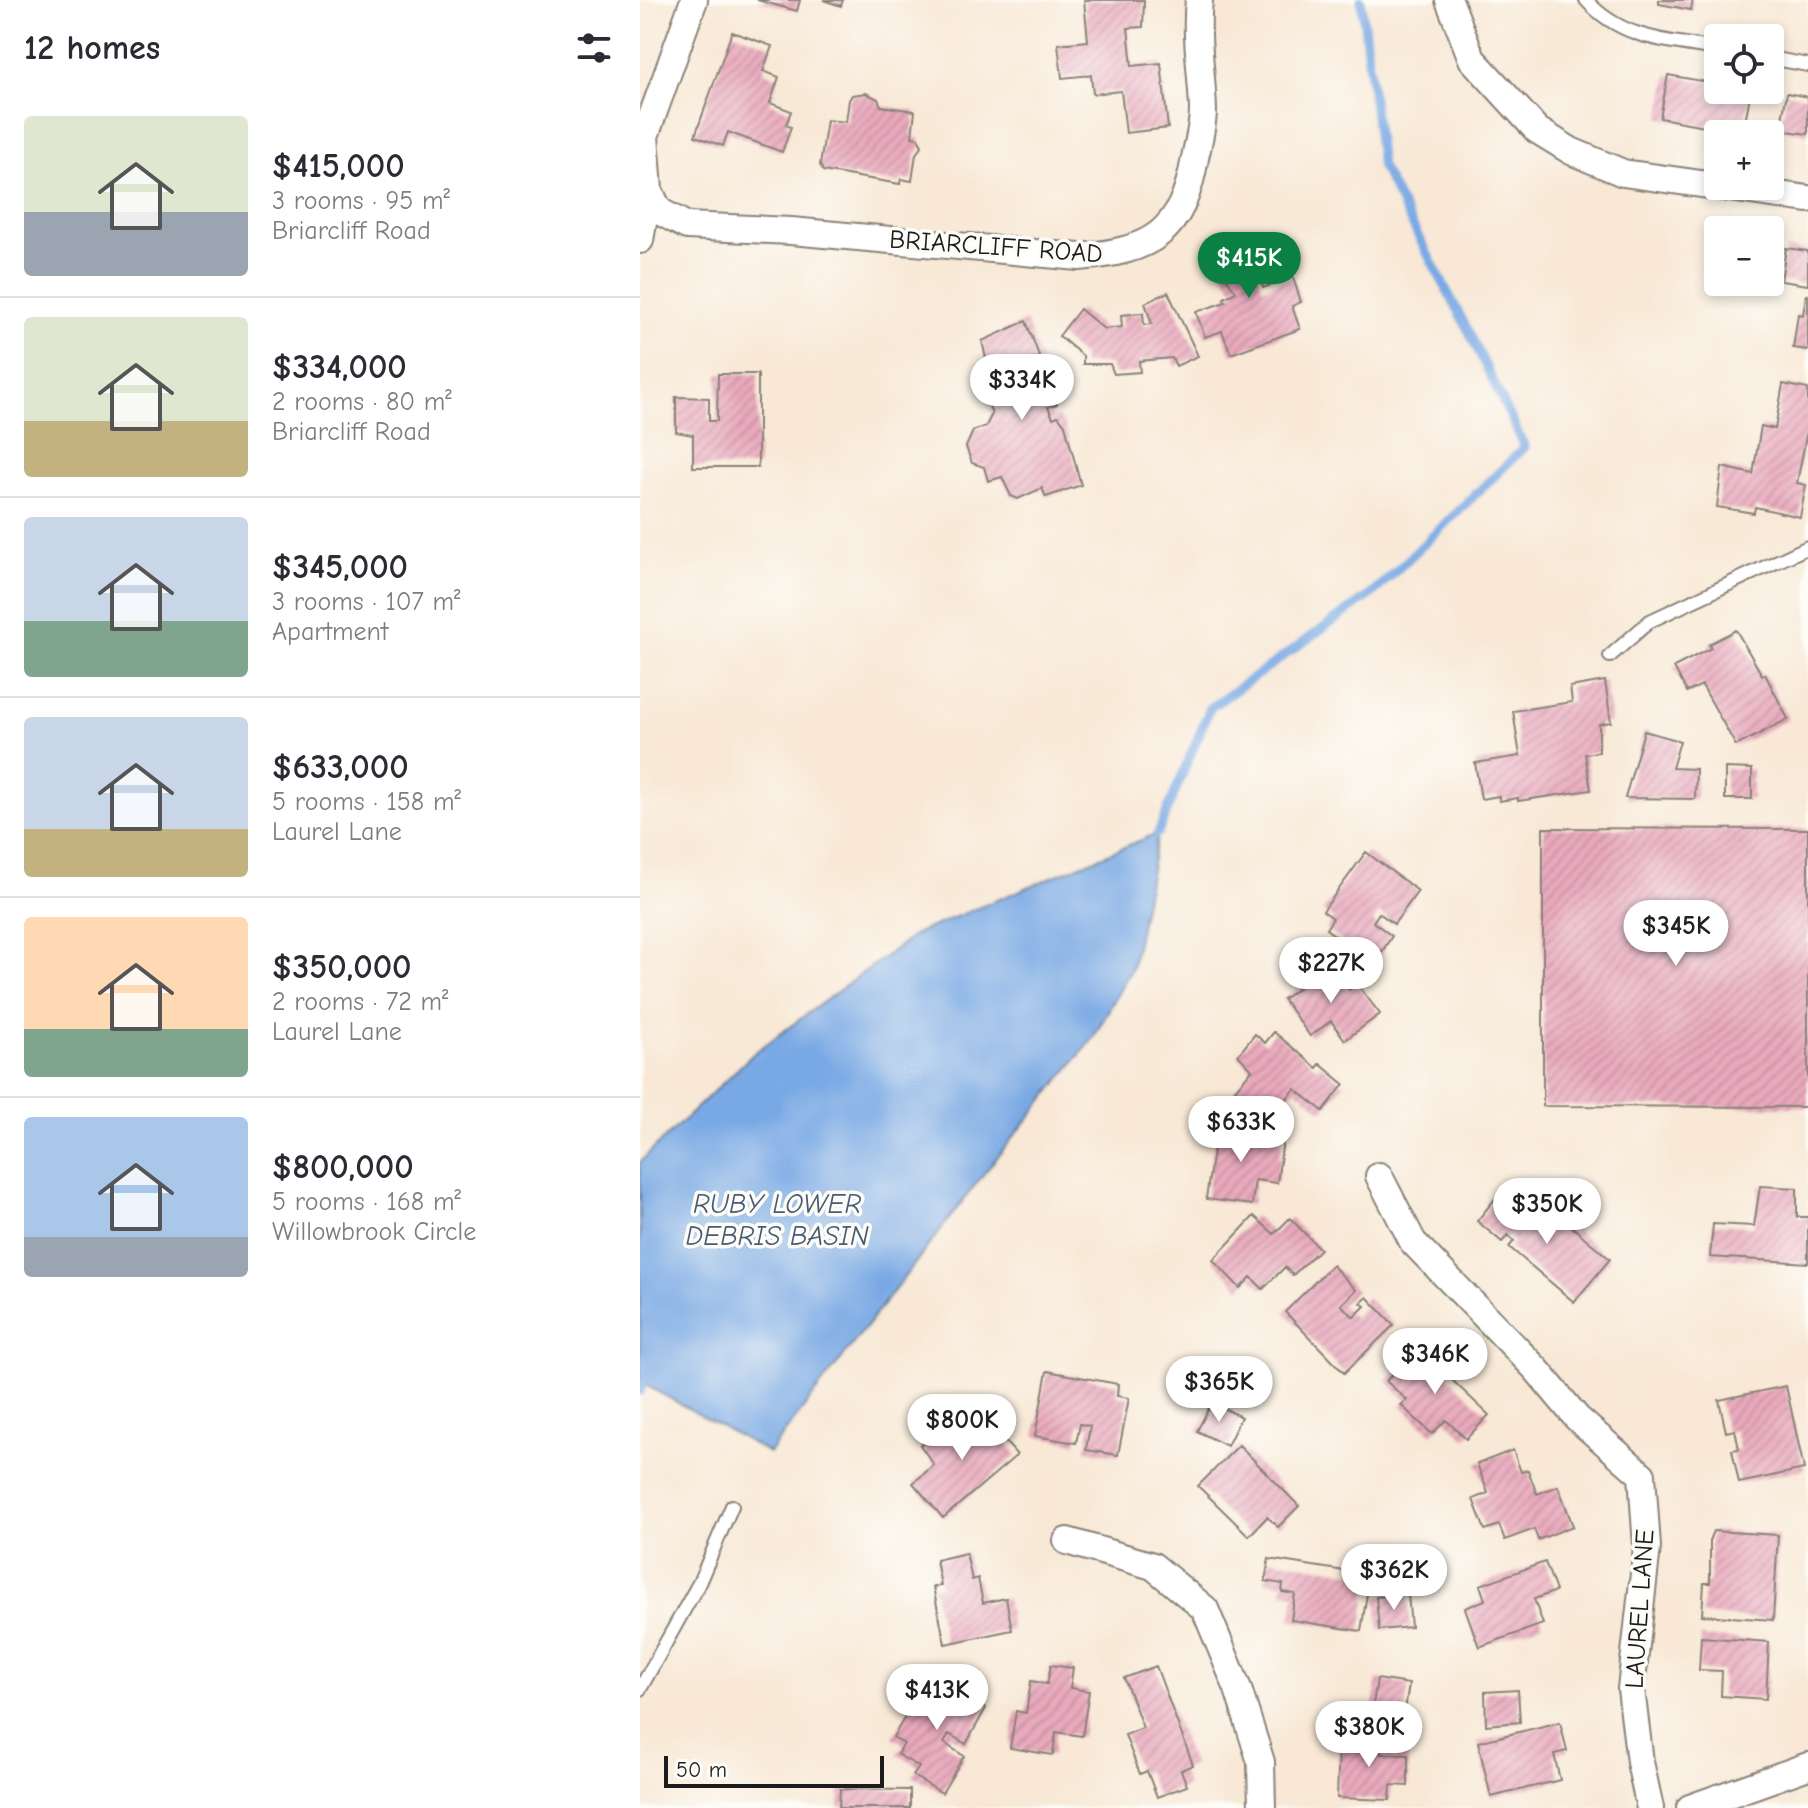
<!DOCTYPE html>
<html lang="en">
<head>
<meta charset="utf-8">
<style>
  body { margin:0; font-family:"Comic Neue",sans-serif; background:#f7f7f7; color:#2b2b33; height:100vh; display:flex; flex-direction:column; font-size:30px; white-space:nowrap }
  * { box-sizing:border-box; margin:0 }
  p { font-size:26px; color:#7c7c81 }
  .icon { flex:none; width:44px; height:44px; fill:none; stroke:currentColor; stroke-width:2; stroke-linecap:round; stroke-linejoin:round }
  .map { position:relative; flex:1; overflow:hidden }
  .panel { display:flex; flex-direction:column; background:#fff; width:640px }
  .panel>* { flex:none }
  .buttons { position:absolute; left:1064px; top:24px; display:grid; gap:16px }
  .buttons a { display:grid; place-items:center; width:80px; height:80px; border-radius:8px; background:#fff; box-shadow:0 4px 12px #0003; font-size:40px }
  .scale { position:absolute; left:24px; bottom:20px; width:220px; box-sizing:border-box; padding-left:8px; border:4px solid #1c1c1c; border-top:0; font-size:22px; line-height:28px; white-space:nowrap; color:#1c1c1c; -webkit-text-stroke:6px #fdfcf7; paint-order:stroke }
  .price { position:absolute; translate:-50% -68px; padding:0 18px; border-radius:28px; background:#fff; color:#222; font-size:26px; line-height:52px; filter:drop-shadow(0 2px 4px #0008) }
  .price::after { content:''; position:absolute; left:50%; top:48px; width:24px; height:18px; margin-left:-12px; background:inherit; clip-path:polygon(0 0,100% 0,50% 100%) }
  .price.active { background:#0b8043; color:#fff }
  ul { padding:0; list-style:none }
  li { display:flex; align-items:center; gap:24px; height:200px; padding:0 24px }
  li+li { border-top:2px solid #e1e1e2 }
  li span { display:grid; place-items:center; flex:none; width:224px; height:160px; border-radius:8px; color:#555 }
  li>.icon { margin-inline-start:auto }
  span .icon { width:96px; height:96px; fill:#fffc; stroke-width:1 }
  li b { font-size:34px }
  h2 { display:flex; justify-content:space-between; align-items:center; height:96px; padding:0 24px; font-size:34px }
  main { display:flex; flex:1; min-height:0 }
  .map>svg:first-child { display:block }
  .water { fill:#79a9e4; stroke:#4a6280; stroke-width:2 }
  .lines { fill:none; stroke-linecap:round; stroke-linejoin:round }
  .stream { stroke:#79a9e4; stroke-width:9 }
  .building { fill:url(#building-hatch) }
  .service-casing { stroke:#8a8278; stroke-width:16 }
  .minor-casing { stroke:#8a8278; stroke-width:30 }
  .service { stroke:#fff; stroke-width:12 }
  .minor { stroke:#fff; stroke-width:26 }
  .labels { text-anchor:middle; stroke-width:7; stroke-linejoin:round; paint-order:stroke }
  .street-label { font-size:26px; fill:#1c1c1c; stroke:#fdfcf7 }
  .water-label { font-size:28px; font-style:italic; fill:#465b76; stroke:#fdfcf7 }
</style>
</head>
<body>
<main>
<section class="panel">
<h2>12 homes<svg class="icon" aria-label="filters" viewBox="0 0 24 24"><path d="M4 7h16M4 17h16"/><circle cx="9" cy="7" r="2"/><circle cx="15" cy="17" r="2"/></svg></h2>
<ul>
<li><span style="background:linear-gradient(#dfe7d0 60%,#9aa5b1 0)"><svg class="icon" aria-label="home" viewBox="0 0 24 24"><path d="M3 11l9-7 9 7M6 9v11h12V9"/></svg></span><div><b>$415,000</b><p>3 rooms · 95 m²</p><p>Briarcliff Road</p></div></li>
<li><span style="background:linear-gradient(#dfe7d0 65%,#c2b280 0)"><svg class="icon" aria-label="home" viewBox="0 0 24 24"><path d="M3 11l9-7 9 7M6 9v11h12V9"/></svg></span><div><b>$334,000</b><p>2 rooms · 80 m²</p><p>Briarcliff Road</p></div></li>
<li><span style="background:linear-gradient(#c9d6e8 65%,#7fa58c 0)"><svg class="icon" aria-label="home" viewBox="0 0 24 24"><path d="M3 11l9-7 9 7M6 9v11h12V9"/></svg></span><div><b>$345,000</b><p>3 rooms · 107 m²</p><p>Apartment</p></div></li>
<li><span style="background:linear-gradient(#c9d6e8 70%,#c2b280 0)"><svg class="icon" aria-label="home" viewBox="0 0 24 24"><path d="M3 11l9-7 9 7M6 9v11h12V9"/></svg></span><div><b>$633,000</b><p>5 rooms · 158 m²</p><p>Laurel Lane</p></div></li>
<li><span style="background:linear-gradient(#ffd9b3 70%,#7fa58c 0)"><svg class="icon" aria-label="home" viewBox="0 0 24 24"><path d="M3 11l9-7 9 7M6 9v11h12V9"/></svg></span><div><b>$350,000</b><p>2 rooms · 72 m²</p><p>Laurel Lane</p></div></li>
<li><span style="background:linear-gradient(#a9c7e8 75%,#9aa5b1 0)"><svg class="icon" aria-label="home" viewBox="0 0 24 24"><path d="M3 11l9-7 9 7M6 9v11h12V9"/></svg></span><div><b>$800,000</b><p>5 rooms · 168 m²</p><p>Willowbrook Circle</p></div></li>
</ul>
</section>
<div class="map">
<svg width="1168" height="1808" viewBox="0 0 1168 1808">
  <defs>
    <pattern id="building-hatch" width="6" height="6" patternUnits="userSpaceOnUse" patternTransform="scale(2)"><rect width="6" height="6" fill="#e9a9bd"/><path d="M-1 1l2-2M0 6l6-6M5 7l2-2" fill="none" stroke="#c791a2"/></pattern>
  </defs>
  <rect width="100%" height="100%" fill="#fdfcf7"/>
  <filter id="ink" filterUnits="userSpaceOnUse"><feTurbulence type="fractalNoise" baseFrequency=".0125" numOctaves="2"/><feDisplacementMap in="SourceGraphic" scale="16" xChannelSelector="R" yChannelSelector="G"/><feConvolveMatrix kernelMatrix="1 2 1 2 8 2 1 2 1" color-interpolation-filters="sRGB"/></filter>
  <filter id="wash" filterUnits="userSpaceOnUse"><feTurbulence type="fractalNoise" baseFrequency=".006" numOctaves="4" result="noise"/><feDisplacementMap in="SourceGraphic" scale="32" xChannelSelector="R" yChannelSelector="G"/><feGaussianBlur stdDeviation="1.8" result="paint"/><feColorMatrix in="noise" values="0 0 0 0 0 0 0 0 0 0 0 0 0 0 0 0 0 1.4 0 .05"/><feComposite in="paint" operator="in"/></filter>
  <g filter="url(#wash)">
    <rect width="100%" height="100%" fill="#f8e8d5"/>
    <path class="water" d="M518,833l-26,135 -40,72 -106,131 -217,282 -129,-71v-220l114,-109 163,-120z"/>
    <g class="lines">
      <path class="stream" d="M518,833l52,-125 163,-115 152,-146 -56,-115 -88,-166 -20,-166
        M0,1391l3,-7"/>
    </g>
    <g id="blocks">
      <path class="building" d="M117,0h43l-3,11z
        M183,0h20l-2,6z
        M444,0h60l-1,27 -15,1 4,38 29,-3 7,65 -42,5 -5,-42 -28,3 -2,-19 -29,3 -4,-34 30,-3z
        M1019,0h34l-2,10 -32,-6z
        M92,32l40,14 -9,25 16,6 -9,26 21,8 -5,14 5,2 -9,25 -54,-20 -5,14 -28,-10z
        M1028,75l50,9v6h33l-8,43 -83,-15z
        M226,93l12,6 3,7 34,5 -3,26 6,1 4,8 -6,8 -4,27 -11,-2 -1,5 -77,-13 -3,-6 7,-45 19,2 3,-22 3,-5z
        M1147,93l21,4v37l-28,-4z
        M600,232l28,38 -10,4 5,14 30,-11 8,25 -9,4 8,23 -69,25 -9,-23 -17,6 -9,-25 29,-10 -1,-4 12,-6 -27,-38z
        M1146,248l22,3v34l-27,-4z
        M528,292l30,64 -22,10 -4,-8 -33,3 1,11 -26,2 -4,-10h-27v-8l-24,-20 21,-27 24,20 18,-2 -1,-12 22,-2 1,12 8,-1 -7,-21z
        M1166,295h2v55l-15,-2 5,-34 5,1z
        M386,321l31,83 -9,3 5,11 5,-2 7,9 16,60 -35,12 -4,-9 -24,11 -7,-3 -9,-19 -14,4 -4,-14 -12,-4 -6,-16 7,-16 13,-5 6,-12 -9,-23 20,-7 -3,-11 -5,2 -8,-12 -5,-22z
        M78,374h40v93h-65v-32l-17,-3v-35l33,1v23h8z
        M1143,384l25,5v37l-11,57 9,2 -6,32 -45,-10 -1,6 -37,-6 5,-40 31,7 8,-48 14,3z
        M1096,630l26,45 3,-1 23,45 -52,27 -34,-61 -15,7 -13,-25 37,-19 -2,-4z
        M965,681l6,41 -12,2v28l-14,2 6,36 -73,11v-3l-19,3v-5l-18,3 -6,-36 45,-7 -7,-45 59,-9 -2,-15z
        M1004,731l36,10 -8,27 24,1 -1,30 -70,-1z
        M1085,768l27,1v30h-27z
        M903,828l265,1v278l-265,-1z
        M726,852l52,39 -24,33 -15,-11 -6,9 19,14 -18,28 -48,-35 7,-11 -10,-7z
        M690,965l19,25 8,-6 23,30 -35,26 -14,-19 -21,15 -27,-37z
        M634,1032l43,36 3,-4 24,20 -21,27 -28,-22 -16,19 -10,-9 -10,13 -25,-21 18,-21 -14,-15 17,-21 10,9z
        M577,1123l36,5 -1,7 31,5 -6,43 -22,-3 -3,25 -46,-6z
        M1120,1186l37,2v29h11v46l-98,-6 3,-33 41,2z
        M858,1195l32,27 15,-18 65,55 -36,43 -65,-55 5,-6 -6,-6 -6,7 -25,-21z
        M614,1216l20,18 16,-16 30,31 -27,26 -8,-8 -22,22 -12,-12 -11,11 -27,-28z
        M692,1265l24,25 -15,15 13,12 11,-11 -4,-3 6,-6 27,28 -50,48 -59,-61z
        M778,1348l71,67 -23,24 -20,-19 -14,14 -31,-29 6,-5 -21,-19z
        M407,1371l71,13 -1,12 12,2 -11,57 -32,-5 4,-24 -10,-2 -4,19 -41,-7z
        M1146,1386l18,83 -65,14 -7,-33 7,-1 -4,-19 -9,2 -7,-32z
        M572,1402l29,15 -14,29 -30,-15z
        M337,1410l40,45 -74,63 -30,-35 21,-18 -14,-20 29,-24 7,7z
        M599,1445l60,61 -21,21 -11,-10 -18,19 -51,-50z
        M873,1450l8,22 7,-2 9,24 21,-8 15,40 -35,14 -4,-11 -29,11 -6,-15 -14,5 -12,-31 15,-6 -11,-29z
        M1073,1531l65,4 -5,85 -71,-5 2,-32h6v-45z
        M326,1553l6,27 6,-2 5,25 23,-5 6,32 -67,14 -12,-57 8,-1 -5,-26z
        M629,1559l101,16 -9,56 -70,-11 4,-26 -13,-2 1,-8 -18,-3z
        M905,1562l11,29 -22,8 9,25 -64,23 -14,-39 20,-8 -5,-15z
        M768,1594l3,33 -32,3 -3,-33z
        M1061,1637l68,5 -3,57 -45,-3 1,-25 -23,-1z
        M411,1665l22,3 -3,20 19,3 -7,45 -26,-4 -3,23 -43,-7 6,-37 10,2 5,-32 16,3z
        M516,1666l37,99 -12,5 6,16 -30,11 -10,-26 -7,3 -15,-39 18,-7 -19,-50z
        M290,1675l56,33 -20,36 -17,-10 -5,9 20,13 -22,37 -29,-17 6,-9 -22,-13 7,-10 -11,-7z
        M737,1679l32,5 -5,32 -32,-5z
        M878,1690l2,32 -34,3 -1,-33z
        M920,1722l7,29 -13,3 6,26 -69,17 -13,-55z
        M711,1731l28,1 2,22 27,1v31l-17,-1 -1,15 -53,-2 2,-53h11z
        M200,1789l70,1v18h-71z"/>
    </g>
  </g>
  <g filter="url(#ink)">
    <use href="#blocks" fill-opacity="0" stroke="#8a8278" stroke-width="2"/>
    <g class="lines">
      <g class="service-casing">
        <path id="service" d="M946,0c36,40 82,41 132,49
          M1130,58l38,7
          M970,656l40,-35 158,-74
          M0,1689l59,-106 33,-77"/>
      </g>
      <g class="minor-casing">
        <path id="minor" d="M54,0l-49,136 4,54 10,21 28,15 104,5 288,26c73,-6 103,-24 116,-99 3,-15 8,-32 8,-48 -1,-36 -8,-74 -4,-110
          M809,0l23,59 65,71 34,21 52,22 185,26
          M0,240l9,-50
          M739,1176l34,66 123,127 41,49 65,57 5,72 -16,142 9,73 10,46
          M427,1541l86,25 52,43 33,80 23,73 1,46
          M1050,1808l118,-42"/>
      </g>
      <use href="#service" class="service"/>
      <use href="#minor" class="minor"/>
    </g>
  </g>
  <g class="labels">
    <g class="street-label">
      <text transform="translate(356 246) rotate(4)" y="9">BRIARCLIFF ROAD</text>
      <text transform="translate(999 1609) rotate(-86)" y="9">LAUREL LANE</text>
    </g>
    <g class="water-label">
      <text x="137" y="1213">RUBY LOWER<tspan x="137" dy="32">DEBRIS BASIN</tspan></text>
    </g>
  </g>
</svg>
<div class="buttons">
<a><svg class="icon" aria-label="locate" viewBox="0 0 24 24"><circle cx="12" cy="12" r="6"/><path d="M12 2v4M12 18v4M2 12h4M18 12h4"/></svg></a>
<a>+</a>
<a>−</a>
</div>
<div class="scale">50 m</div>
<b class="price active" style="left:609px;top:300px">$415K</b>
<b class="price" style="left:382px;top:422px">$334K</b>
<b class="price" style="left:1036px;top:968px">$345K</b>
<b class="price" style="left:691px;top:1005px">$227K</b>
<b class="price" style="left:601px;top:1164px">$633K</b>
<b class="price" style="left:907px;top:1246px">$350K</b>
<b class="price" style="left:795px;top:1396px">$346K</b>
<b class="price" style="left:579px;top:1424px">$365K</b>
<b class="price" style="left:322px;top:1462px">$800K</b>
<b class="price" style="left:754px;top:1612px">$362K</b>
<b class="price" style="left:297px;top:1732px">$413K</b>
<b class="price" style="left:729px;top:1769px">$380K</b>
</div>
</main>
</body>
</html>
